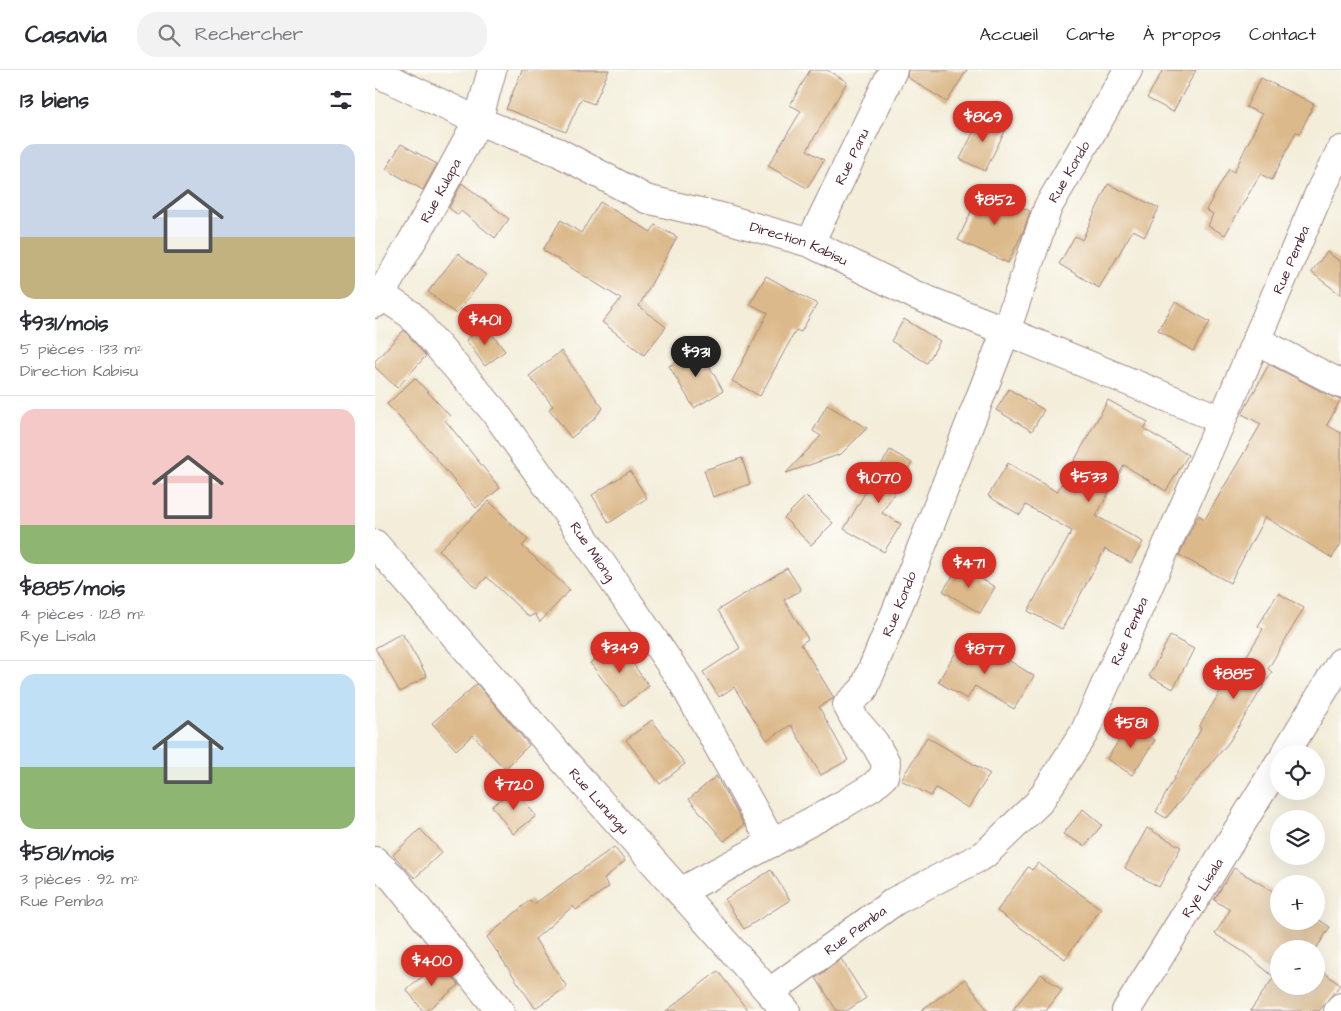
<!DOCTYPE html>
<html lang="fr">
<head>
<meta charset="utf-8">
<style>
  body { margin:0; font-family:"Architects Daughter",sans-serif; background:#f2f2f3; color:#2b2b33; height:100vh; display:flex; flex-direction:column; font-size:19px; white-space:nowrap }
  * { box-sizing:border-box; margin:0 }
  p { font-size:16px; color:#7c7c81 }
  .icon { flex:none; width:28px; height:28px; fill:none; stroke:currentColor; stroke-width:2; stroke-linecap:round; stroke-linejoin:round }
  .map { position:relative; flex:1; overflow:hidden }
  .drawer { display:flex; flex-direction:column; background:#fff; width:375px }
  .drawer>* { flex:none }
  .tools { position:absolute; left:895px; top:675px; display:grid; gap:10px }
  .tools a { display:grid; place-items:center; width:55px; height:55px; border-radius:50%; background:#fff; box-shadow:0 5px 20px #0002; font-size:25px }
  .price { position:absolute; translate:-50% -42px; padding:0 11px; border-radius:18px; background:#d93025; color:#fff; font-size:16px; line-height:32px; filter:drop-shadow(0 1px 2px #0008) }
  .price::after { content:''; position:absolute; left:50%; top:30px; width:15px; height:11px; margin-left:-8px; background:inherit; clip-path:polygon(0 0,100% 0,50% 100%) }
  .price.on { background:#222; color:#fff }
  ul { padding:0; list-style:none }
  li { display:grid; align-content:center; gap:10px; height:265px; padding:0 20px }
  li+li { border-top:1px solid #e1e1e2 }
  li span { display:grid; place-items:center; height:155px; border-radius:15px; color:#555 }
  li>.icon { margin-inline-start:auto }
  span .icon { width:90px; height:90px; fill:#fffc; stroke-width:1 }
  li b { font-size:21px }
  h2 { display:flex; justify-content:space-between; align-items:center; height:60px; padding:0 20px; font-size:21px }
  header { display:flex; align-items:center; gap:30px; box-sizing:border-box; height:70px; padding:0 25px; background:#fff; border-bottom:1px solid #e1e1e2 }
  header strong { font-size:24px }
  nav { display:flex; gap:28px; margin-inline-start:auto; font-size:18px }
  .search { width:350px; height:45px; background:#f2f2f3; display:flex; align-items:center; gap:12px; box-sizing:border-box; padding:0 18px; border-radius:20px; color:#7c7c81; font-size:19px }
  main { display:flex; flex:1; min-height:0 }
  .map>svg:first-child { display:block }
  .building { fill:#dcb98b }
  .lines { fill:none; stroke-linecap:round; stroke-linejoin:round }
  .minor-casing { stroke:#9e8682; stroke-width:30 }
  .minor { stroke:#fff; stroke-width:28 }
  .labels { text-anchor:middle; stroke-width:5; stroke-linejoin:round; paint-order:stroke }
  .street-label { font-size:14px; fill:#4a1f2b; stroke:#fdfcf7 }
</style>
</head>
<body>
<header>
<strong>Casavia</strong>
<div class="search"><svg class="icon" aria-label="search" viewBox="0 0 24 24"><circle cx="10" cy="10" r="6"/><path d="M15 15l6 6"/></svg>Rechercher</div>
<nav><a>Accueil</a><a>Carte</a><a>À propos</a><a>Contact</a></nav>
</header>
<main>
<section class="drawer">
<h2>13 biens<svg class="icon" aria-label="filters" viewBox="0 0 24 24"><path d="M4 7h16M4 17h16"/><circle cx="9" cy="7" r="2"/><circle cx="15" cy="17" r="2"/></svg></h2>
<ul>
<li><span style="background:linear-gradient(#c9d6e8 60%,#c2b280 0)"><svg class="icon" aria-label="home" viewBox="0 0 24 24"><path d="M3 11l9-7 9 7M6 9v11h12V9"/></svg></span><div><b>$931/mois</b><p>5 pièces · 133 m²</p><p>Direction Kabisu</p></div></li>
<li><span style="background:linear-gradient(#f6c9c9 75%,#8fb573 0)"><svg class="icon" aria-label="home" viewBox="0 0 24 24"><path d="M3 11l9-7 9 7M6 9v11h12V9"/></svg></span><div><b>$885/mois</b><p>4 pièces · 128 m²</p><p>Rye Lisala</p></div></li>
<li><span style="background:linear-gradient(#bfe0f5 60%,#8fb573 0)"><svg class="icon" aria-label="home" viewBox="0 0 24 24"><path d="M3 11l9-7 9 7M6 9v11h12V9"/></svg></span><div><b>$581/mois</b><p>3 pièces · 92 m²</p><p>Rue Pemba</p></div></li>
</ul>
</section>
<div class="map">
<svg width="966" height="941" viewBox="0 0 966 941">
  <rect width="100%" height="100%" fill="#fdfcf7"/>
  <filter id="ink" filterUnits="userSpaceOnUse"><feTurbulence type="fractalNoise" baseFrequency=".02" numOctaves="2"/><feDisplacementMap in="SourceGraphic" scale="10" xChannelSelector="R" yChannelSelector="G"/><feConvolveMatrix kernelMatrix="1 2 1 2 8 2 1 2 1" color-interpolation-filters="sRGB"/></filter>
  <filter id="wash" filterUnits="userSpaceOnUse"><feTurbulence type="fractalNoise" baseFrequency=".0096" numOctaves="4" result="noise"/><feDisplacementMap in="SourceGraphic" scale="20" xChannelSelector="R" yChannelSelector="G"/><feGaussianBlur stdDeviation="1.12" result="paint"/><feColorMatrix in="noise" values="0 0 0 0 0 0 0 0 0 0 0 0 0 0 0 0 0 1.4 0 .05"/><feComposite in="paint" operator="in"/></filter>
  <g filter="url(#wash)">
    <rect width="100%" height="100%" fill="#f3edd9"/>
    <g id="blocks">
      <path class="building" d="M147,0h87l-15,34 -13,-5 -15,33 -60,-23z
        M435,0h17l20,12 -40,68 17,10 -17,28 -39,-22 33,-55 -11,-6z
        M533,0h59l-20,32 -40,-25z
        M788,0h33l-23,42 -26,-14z
        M886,8l53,26 -14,29 -4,-1 -24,48 -12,-6 -35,61 -17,-9 5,-12 -7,-4 23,-41 5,3 28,-58 -16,-7z
        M607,45l25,12 -22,44 -25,-12z
        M26,74l36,20 -14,26 -37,-21z
        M87,113l47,36 -14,19 -34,-27 -3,4 -9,-7z
        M733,114l51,24 -14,28 -12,-6 -34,58 -40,-24 16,-28 7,4z
        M607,118l48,23 -6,19 -16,33 -50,-23z
        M225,132l51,30 4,-7 22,12 -38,69 27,21 -22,28 -42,-33 19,-23 -78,-49 18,-30 20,13z
        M952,182l14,10v33l-30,-23z
        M83,183l28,22 -30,39 -28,-22z
        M391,206l51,28 -16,28 -5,-2 -36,66 -28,-15 36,-68 -18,-9z
        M800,232l35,20 -17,29 -35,-21z
        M529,249l36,22 -13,22 -36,-22z
        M110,255l20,26 -20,15 -19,-26z
        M29,260l22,26 -29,32 -22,-21v-6z
        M325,279l23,42 -29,17 -25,-42z
        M186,281l42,57 -9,11 -23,19 -22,-29 4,-3 -24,-30z
        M894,294l65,34 7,1 -14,26 14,8v111l-9,14 -67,-41 -35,66 -51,-28 19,-40 7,4 56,-95 -19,-10z
        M40,308l35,38 -5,4 55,68 -24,20 -46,-57 -43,-47z
        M634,319l35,21 -12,21 -36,-21z
        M733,330l40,22 -4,7 44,26 -22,36 -42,-26 -28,51 47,26 -12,21 -26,-14 -43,80 -34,-18 44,-80 -46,-26 -6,10 -32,-19 20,-33 49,29z
        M452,335l40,23 -26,26 -55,19 35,-37 -8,-5z
        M515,380l22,13 -30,50 19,11 -17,28 -40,-23z
        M367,388l8,26 -37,13 -9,-27z
        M255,401l17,27 -38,25 -17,-28z
        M431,426l27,27 -22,22 -27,-27z
        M114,431l39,39 -6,6 48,44 -30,32 -5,-8 -6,3 -42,-40 -11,11 -37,-38z
        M584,496l36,21 -15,26 -37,-22z
        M412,498l14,22 -17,10 24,39 -7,5 33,54 -15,9 29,53 -27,15 -30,-50 -24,15 -33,-53 -15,10 -16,-25 37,-24 -22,-38z
        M903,523l26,15 -36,61 4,3 -43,70 -63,76 -10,-6 45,-83 -2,-2 34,-57 4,2 26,-43 -5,-3z
        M27,563l25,43 -27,16 -25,-44z
        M795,566l24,13 -21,40 -24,-13z
        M590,567l43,26 2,-2 24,15 -20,33 -39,-23 -8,13 -29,-17z
        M242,572l32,44 -26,20 -33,-43z
        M102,614l52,61 -24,24 -32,-34 -17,15 -24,-27z
        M277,650l33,44 -25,20 -34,-44z
        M754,654l26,16 -23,35 -25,-16z
        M552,667l63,37 -22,34 -32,-20 -5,8 -30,-16z
        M341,706l28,49 -20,16 -35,-42z
        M140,719l21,27 -23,18 -21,-28z
        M708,739l19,16 -17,21 -22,-12z
        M772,758l34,19 -22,40 -34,-19z
        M45,759l22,23 -27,26 -22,-23z
        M239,777l11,14 -21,18 5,8 -33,23 -3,-4 -38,33 32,48 -32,21 -48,-71 43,-37 4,4z
        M663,793l63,46 -36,50 -68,-48 31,-44 4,3z
        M859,798l45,27v26h37v-3l14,9 -14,22h-37v37h37v-20l24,19 -21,26h-69l24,-34 -29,-24 -30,-19 15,-24 -16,-10z
        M396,800l19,30 -46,29 -19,-30z
        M466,889l25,39 -20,13h-9l-21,-33z
        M66,893l18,22 -33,26h-3l-17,-22z
        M343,901l30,40h-82z
        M666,904l21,16 -16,21h-34z
        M590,909l23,32h-68z"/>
    </g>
  </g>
  <g filter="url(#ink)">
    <use href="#blocks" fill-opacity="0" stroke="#9e8682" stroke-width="1"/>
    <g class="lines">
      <g class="minor-casing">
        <g id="minor">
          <path id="s1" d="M0,2l103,49 80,31 88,47 71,17 93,27 105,52 91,36 216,89"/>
          <path id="s2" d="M435,173l83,-173"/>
          <path id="s3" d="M0,221l35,23 84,97 77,108 111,162 90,162"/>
          <path id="s4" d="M0,234l46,-78 57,-105 14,-51"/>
          <path d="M881,270l85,44"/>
          <path id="s5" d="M0,474l212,243 199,224"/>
          <path d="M910,684l56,-92"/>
          <path d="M0,791l19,18 106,132"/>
          <path id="s6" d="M305,822l162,-87 30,-18 12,-11 2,-13 -12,-21 -19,-22 -8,-15 17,-16 40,-97 102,-261 42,-124 80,-137"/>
          <path id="s7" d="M395,922l125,-91 89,-46 55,-53 45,-69 138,-313 99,-231 20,-39"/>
          <path id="s8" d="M751,941l153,-248"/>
          <path d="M963,941l3,-4"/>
        </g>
      </g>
      <use href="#minor" class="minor"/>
    </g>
  </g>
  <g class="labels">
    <g class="street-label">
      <text dy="5" stroke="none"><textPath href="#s2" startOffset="96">Rue Panu</textPath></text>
      <text dy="5" stroke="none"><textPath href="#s6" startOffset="899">Rue Kondo</textPath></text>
      <text dy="5" stroke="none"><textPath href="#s4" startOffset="131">Rue Kulapa</textPath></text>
      <text dy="5" stroke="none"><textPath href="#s1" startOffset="459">Direction Kabisu</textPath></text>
      <text dy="5" stroke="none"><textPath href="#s7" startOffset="930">Rue Pemba</textPath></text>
      <text dy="5" stroke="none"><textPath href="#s3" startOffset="342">Rue Milong</textPath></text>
      <text dy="5" stroke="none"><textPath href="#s6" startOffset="434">Rue Kondo</textPath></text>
      <text dy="5" stroke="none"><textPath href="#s7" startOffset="525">Rue Pemba</textPath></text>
      <text dy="5" stroke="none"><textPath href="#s5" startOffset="341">Rue Lunungu</textPath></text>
      <text dy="5" stroke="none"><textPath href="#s8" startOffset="145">Rye Lisala</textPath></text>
      <text dy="5" stroke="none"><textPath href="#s7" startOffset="105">Rue Pemba</textPath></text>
    </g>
  </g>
</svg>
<div class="tools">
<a><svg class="icon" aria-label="locate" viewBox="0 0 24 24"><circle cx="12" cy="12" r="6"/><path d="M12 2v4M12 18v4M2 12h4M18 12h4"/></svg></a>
<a><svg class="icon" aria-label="layers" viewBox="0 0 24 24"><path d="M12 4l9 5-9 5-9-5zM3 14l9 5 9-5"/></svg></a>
<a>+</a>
<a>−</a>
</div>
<b class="price" style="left:608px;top:73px">$869</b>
<b class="price" style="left:620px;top:156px">$852</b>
<b class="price" style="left:110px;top:276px">$401</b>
<b class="price on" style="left:321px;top:308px">$931</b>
<b class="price" style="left:714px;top:433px">$533</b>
<b class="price" style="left:504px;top:434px">$1,070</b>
<b class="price" style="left:594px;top:519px">$471</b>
<b class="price" style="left:245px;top:604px">$349</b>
<b class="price" style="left:610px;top:605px">$877</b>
<b class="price" style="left:859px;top:630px">$885</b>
<b class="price" style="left:756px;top:679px">$581</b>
<b class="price" style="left:139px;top:741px">$720</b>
<b class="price" style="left:57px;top:917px">$400</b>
</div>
</main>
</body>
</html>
